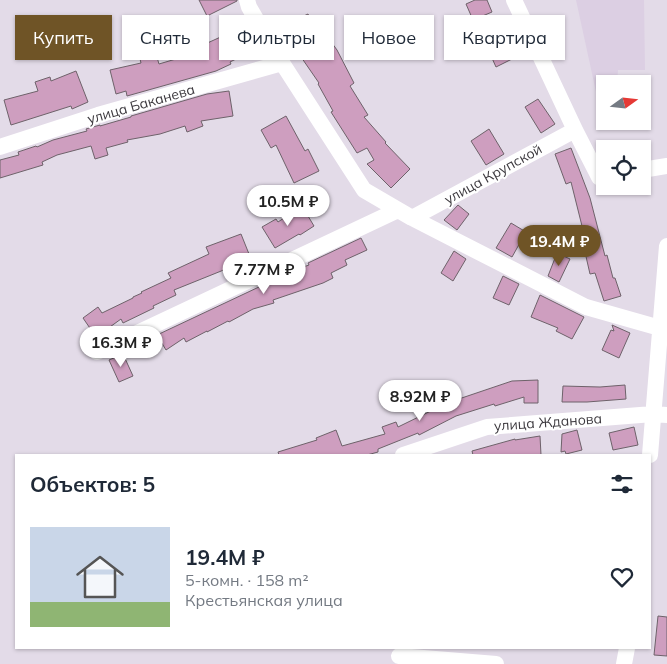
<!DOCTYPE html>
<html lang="ru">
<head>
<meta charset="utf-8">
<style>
  body { margin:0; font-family:Mulish,sans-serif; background:#f2f2f3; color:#1f2937; height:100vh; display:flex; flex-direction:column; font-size:19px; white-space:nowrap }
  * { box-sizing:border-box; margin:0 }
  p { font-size:16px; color:#747a83 }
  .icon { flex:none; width:28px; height:28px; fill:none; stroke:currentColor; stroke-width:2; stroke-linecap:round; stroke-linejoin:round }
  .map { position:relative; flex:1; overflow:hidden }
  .details { position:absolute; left:15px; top:454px; width:636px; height:195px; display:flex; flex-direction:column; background:#fff; border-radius:0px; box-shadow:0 1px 4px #0004 }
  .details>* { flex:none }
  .hud { position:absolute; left:15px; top:15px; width:638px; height:45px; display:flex; gap:10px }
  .needle { width:32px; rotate:75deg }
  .buttons { position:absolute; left:596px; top:75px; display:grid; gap:10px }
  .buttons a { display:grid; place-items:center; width:55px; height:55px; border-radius:0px; background:#fff; box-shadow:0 1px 4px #0004; font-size:25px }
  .price { position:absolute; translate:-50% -42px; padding:0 11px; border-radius:18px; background:#fff; color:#222; font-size:16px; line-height:32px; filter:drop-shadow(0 1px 2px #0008) }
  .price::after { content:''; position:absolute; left:50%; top:30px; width:15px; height:11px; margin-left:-8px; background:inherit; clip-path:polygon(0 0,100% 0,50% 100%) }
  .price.active { background:#6f5426; color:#fff }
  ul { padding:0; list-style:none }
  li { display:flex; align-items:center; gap:15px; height:125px; padding:0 15px }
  li span { display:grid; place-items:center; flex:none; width:140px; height:100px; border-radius:0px; color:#555 }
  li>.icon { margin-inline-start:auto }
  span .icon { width:60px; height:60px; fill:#fffc; stroke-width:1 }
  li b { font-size:21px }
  h2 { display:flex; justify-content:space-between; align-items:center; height:60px; padding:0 15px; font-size:21px }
  .chip { padding:0 18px; border-radius:0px; background:#fff; box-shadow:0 1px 4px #0004; font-size:18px; line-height:45px }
  .chip.active { background:#6f5426; color:#fff }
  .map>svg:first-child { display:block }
  .built { fill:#dccfe3 }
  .building { fill:#ce9ebf; stroke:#6e626a }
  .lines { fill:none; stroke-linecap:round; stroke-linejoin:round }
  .minor { stroke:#fff; stroke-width:16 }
  .labels { text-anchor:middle; stroke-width:4; stroke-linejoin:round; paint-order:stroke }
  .street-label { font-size:14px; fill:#3d3a3f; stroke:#fff }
</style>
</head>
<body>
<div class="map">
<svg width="667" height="664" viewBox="0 0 667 664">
  <rect width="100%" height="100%" fill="#e3dbe8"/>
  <path class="built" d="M576,0h68l1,70h-27l-1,14h-12v15l-7,2z"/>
  <path class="building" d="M199,0h38v1l-30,15z
    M475,0h12l5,12 -19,8 -7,-16z
    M308,14l12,26 6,-5 11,15 17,33 -4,3 18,29 -4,2 22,25 -1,1 25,26 -19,19 -24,-24 7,-4 -7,-12 -10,5 -26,-41 2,-1 -15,-27 1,-1 -20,-29h1l-13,-30z
    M239,26l13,25 -22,11 1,2 -15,7 -89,25 -1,-5 -10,3 -6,-24 31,-7 -1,-4 16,-5 3,10 47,-14 -3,-5 22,-10v-1z
    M507,38l9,19 -20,10 -9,-20z
    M76,71l12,31 -16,7 -1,-3 -60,19 -7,-25 34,-9 -3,-9 15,-5 1,4z
    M229,91l4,25 -32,5 2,5 -16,6 -2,-6 -25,8 -33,6 1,2 -22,6 2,7 -13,4 -4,-13 -34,9 -15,7 1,3 -43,13v-18l19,-5 -1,-3 18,-6 1,1 16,-7 34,-9 -1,-2 14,-4v1l31,-9v-1l76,-22z
    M538,99l17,25 -14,9 -16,-26z
    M286,116l19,35 3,-2 11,22 -25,12 -18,-38 -5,3 -10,-18z
    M489,129l15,25 -18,11 -15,-24z
    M571,148l19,50 15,58 2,-1 6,23h2l6,18 -17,5 -9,-28 -5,1 -8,-35 3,-1 -14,-56 -5,2 -11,-30z
    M458,205l11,9 -12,16 -13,-10z
    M302,206l12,20 -14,9 -1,-1 -24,14 -13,-21 14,-8 2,3z
    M511,223l15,9 -14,25 -16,-9z
    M241,234l10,25 -77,31 2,5 -23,11 1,2 -31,15 -2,-4 -25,18 -13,-19 15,-11 4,6 31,-15v-1l9,-4 -1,-1 30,-14 -3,-5 41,-19 -3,-7z
    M361,238l6,12 -22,10 2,5 -16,8 2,5 -10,5 -50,17 1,3 -21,6 -24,13 -1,-1 -21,11v-1l-21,11 -2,-4 -18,12 -9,-15 138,-65 14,-5 -1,-2z
    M454,251l12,8 -13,22 -12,-8z
    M557,253l13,6 -11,23 -11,-6z
    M503,276l16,8 -10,21 -16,-7z
    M540,295l44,22 -12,22 -16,-8 2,-3 -27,-11z
    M612,325l18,8 -11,25 -17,-8 9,-20 3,1z
    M123,354l10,22 -14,6 -10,-22z
    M538,380v23h-14v-6l-29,9 -1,-2 -38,12 -37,19 -1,-2 -40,16v3l-11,3h-88l-1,-3 39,-12 -1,-2 20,-8 6,16 43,-12 -3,-7 14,-5 2,5 41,-20 -1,-1 74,-25z
    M625,385l1,14 -39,3h-25l1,-16 37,1z
    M634,427l4,18 -25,5 -4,-17z
    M577,430l5,20 -16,4 -1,-3 -4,1 1,-18z
    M540,436l1,19h-68l-1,-4 43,-12v1z
    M658,616l9,1v39l-13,-1z"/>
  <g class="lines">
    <path class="minor" d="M247,0l2,7 28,48 87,135 48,28 174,89 74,21
      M514,0l61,130 24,47 6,-1
      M0,147l98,-32 184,-52
      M642,170l25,-4
      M412,218l163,-88
      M97,352l301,-142
      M403,455l84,-28 166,-13 14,1
      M650,455l17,-209
      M399,656l97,8
      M624,664l3,-16"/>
  </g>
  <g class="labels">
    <g class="street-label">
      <text transform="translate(141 104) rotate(-16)" y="5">улица Баканева</text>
      <text transform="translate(493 174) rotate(-29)" y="5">улица Крупской</text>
      <text transform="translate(548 422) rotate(-4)" y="5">улица Жданова</text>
    </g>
  </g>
</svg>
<div class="buttons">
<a><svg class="needle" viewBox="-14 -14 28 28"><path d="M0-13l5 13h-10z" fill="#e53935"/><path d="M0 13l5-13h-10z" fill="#747a83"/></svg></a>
<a><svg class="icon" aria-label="locate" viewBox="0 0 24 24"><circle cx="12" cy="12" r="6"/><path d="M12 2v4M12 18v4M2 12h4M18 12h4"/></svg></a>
</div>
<b class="price" style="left:288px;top:227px">10.5M ₽</b>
<b class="price active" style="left:559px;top:267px">19.4M ₽</b>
<b class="price" style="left:264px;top:295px">7.77M ₽</b>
<b class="price" style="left:121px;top:368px">16.3M ₽</b>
<b class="price" style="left:420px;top:422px">8.92M ₽</b>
<div class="hud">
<a class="chip active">Купить</a>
<a class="chip">Снять</a>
<a class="chip">Фильтры</a>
<a class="chip">Новое</a>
<a class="chip">Квартира</a>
</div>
<section class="details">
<h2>Объектов: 5<svg class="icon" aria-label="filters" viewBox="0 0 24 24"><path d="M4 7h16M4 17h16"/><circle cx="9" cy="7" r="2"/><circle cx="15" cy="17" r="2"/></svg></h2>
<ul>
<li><span style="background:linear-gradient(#c9d6e8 75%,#8fb573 0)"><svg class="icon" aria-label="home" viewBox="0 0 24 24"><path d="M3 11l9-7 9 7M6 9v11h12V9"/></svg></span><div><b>19.4M ₽</b><p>5-комн. · 158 m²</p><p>Крестьянская улица</p></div><svg class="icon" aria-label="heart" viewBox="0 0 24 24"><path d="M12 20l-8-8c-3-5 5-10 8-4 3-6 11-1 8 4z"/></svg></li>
</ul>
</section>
</div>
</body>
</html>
